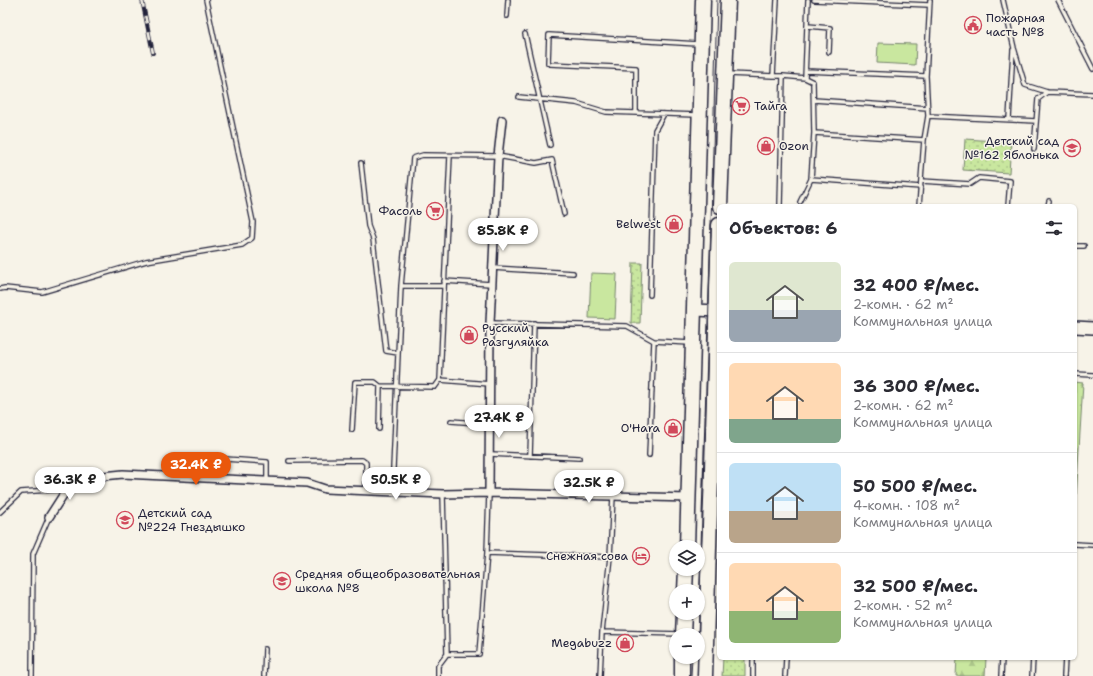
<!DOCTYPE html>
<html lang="ru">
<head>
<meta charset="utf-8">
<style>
  body { margin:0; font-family:"Shantell Sans",sans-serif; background:#f7f7f7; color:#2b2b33; height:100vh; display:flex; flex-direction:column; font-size:15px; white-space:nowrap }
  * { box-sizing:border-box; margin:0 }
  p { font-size:13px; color:#7c7c81 }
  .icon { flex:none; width:22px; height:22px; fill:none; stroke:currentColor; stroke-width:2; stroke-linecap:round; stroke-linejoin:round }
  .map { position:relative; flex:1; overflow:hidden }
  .drawer { position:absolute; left:717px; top:204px; width:360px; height:456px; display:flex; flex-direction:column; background:#fff; border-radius:6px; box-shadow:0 1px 3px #0004 }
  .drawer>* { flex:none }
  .buttons { position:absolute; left:669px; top:540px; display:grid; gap:8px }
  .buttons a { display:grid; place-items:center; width:36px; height:36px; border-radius:50%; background:#fff; box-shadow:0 1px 3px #0004; font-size:20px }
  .price { position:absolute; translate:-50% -34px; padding:0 9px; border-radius:14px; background:#fff; color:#222; font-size:13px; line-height:26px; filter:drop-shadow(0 1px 2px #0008) }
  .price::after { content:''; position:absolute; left:50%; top:24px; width:12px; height:9px; margin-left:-6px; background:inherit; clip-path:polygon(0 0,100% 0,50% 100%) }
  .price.selected { background:#ea580c; color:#fff }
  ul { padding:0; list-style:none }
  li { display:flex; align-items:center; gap:12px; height:100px; padding:0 12px }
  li+li { border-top:1px solid #e1e1e2 }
  li span { display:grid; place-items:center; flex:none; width:112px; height:80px; border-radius:6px; color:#555 }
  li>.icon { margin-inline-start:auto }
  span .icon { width:48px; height:48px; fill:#fffc; stroke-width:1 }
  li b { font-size:17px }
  h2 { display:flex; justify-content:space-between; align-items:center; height:48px; padding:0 12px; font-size:17px }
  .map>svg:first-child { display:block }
  .green { fill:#c9e79f; stroke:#76846d }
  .forest { fill:url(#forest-firs); stroke:#76846d }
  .park { fill:url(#park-dots); stroke:#76846d }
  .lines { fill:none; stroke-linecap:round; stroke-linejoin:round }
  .lane-casing { stroke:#22223b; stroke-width:6 }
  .street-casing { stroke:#22223b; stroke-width:10 }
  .secondary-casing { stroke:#22223b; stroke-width:14 }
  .highway-casing { stroke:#22223b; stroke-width:17 }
  .lane { stroke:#f7f3e8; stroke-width:3.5 }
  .street { stroke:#f7f3e8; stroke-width:7 }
  .secondary { stroke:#f7f3e8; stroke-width:11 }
  .highway { stroke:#f7f3e8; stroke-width:14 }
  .tram { stroke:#22223b; stroke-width:1 }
  .rail-casing { stroke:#22223b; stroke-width:4 }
  .rail { stroke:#f7f3e8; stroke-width:2.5; stroke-dasharray:8; stroke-linecap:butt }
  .labels { text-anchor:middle; stroke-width:3; stroke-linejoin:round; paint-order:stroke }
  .poi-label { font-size:12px; fill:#22223b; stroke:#f7f3e8; text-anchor:start }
</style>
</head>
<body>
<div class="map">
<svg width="1093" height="676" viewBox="0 0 1093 676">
  <defs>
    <pattern id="forest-firs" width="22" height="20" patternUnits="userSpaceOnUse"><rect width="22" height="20" fill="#c9e79f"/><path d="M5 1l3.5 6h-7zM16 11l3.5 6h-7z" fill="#acc68a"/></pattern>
    <pattern id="park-dots" width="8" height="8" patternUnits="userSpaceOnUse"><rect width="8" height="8" fill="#c9e79f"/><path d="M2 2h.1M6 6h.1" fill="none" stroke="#acc68a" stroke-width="1.8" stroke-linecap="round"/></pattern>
  </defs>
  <rect width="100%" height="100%" fill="#f7f3e8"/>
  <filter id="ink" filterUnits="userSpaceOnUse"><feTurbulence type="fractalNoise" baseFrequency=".025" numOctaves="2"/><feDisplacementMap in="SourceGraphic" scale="8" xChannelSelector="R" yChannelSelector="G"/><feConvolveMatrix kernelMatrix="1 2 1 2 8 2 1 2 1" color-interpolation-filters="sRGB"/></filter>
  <g filter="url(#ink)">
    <path class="green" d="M878,43l38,1 -1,21 -38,-2z
      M591,273l26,1 -2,45 -26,-1z"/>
    <path class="forest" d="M1075,382l8,1 -8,132z
      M957,658h29l-1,18h-29z"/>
    <path class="park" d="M965,139l46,3 -2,31 -46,-3z
      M633,263h9l-2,60h-9z
      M723,658h22v18h-23z"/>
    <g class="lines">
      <g class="lane-casing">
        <path id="lane" d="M777,0l-4,76h10
          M814,0l115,5
          M1003,0l11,48 11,37 22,7 46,2
          M1058,0l35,69
          M507,16l1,-16
          M808,26l22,2 -1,24
          M525,34l25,111
          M806,71l120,5
          M728,74l45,2
          M519,97l57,6 30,9 91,3
          M814,100l114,8
          M636,113v-45l-86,-4 -2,-1 1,-28 149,9
          M928,116l108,5
          M1009,119l4,-69
          M814,133l110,7
          M1034,149l4,-50 9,-7
          M361,163l7,63 5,13 13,112 12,2
          M811,179l110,8
          M921,181l49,3 9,-6 31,3 -2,25
          M800,202l11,-23 3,-46 -1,-51 -8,-4
          M780,206l3,-130 22,2 3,-78
          M919,206l5,-66 4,-24 -2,-40 4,-76
          M1048,206l1,-5
          M1075,246h9
          M493,268l80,5
          M444,281l47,3
          M401,286h43
          M0,289l5,-1 37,4 104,-31 96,-16 10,-7 1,-16 -47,-222
          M650,295l5,-165 9,-16
          M490,323l137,3 27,15 36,2
          M1075,374l18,1
          M440,380l10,-224
          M451,421l39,3
          M379,429l1,-43 55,1 5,-7 50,4
          M352,430l3,-48h20l5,4
          M490,454l89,4
          M649,455l5,-114
          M530,456l4,-133
          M289,461l73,-1 4,3v27
          M183,476v-16l28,-2 56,4v19
          M392,491l9,-205 12,-128 10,-3 75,1 38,7 16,-3 12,54
          M0,512l21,-20 44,-3
          M1075,544l18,1
          M487,553l123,4
          M602,632l79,2
          M447,654h32l8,-101 2,-60
          M32,676l1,-122 16,-37
          M264,676l1,-27
          M438,676v-10l9,-12 -4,-160
          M600,676l2,-44 8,-75 3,-61
          M753,676v-18
          M785,676l1,-18
          M1001,676l1,-18
          M1032,676l1,-18
          M1064,676l1,-18"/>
      </g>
      <g class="street-casing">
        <path id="street" d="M489,493l1,-170 8,-167 4,-36
          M49,517l18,-28 17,-11 39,-4 184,9 18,6 118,5 46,-1 200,5"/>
      </g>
      <g class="secondary-casing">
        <path id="secondary" d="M694,310l25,1
          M1075,327l18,1"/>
      </g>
      <g class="highway-casing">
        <path id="highway" d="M720,206l8,-206
          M687,547l16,-547
          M685,591l1,-22
          M683,635l1,-22
          M682,676v-19
          M705,676l14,-451"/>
      </g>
      <use href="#lane" class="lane"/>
      <use href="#street" class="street"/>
      <use href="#secondary" class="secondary"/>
      <use href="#highway" class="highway"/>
      <path class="tram" d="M698,636l6,-148 13,-488
        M691,676l1,-19"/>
      <g class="rail-casing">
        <path id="rail" d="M142,0l11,53"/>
      </g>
      <use href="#rail" class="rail"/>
    </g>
  </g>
  <defs>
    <g id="civic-ring" transform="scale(0.9)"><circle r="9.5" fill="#f7f3e8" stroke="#d1495b" stroke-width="1.5"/><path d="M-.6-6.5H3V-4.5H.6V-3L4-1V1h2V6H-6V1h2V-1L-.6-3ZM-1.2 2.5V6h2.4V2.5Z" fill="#d1495b"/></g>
    <g id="supermarket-ring" transform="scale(0.9)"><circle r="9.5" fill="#f7f3e8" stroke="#d1495b" stroke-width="1.5"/><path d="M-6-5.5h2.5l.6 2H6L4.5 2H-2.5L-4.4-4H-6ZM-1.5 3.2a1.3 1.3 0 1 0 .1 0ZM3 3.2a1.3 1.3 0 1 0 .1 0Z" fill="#d1495b"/></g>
    <g id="shop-ring" transform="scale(0.9)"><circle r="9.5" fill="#f7f3e8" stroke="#d1495b" stroke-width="1.5"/><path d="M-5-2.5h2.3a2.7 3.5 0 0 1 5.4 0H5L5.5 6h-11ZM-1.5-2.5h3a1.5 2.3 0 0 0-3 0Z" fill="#d1495b"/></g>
    <g id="school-ring" transform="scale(0.9)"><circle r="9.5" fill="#f7f3e8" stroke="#d1495b" stroke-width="1.5"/><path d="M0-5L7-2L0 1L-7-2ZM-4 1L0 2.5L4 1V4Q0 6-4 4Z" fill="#d1495b"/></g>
    <g id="hotel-ring" transform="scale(0.9)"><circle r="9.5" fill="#f7f3e8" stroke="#d1495b" stroke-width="1.5"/><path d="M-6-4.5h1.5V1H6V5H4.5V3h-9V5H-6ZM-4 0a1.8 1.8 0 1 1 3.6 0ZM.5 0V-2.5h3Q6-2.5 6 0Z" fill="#d1495b"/></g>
  </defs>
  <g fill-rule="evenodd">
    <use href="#civic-ring" x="973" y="25"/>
    <use href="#supermarket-ring" x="741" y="106"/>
    <use href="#shop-ring" x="766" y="146"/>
    <use href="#school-ring" x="1072" y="148"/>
    <use href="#supermarket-ring" x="435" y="211"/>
    <use href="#shop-ring" x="674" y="224"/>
    <use href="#shop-ring" x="469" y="335"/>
    <use href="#shop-ring" x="673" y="428"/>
    <use href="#school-ring" x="125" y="520"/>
    <use href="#hotel-ring" x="641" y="556"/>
    <use href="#school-ring" x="282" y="581"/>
    <use href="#shop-ring" x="625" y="643"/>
  </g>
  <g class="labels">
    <g class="poi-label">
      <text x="986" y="22">Пожарная<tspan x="986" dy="14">часть №8</tspan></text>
      <text x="754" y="110">Тайга</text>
      <text x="1059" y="145" text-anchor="end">Детский сад<tspan x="1059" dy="14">№162 Яблонька</tspan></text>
      <text x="779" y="150">Ozon</text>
      <text x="422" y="215" text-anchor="end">Фасоль</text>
      <text x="661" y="228" text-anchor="end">Belwest</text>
      <text x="482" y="332">Русский<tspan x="482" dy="14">Разгуляйка</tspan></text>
      <text x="660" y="432" text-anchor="end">O'Hara</text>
      <text x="138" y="517">Детский сад<tspan x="138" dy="14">№224 Гнездышко</tspan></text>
      <text x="628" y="560" text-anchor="end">Снежная сова</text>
      <text x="295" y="578">Средняя общеобразовательная<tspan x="295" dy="14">школа №8</tspan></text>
      <text x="612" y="647" text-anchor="end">Megabuzz</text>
    </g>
  </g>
</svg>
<div class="buttons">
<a><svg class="icon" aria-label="layers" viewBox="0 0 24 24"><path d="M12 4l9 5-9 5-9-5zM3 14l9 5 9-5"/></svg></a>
<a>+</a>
<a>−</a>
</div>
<b class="price" style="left:503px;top:252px">85.8K ₽</b>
<b class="price" style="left:499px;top:439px">27.4K ₽</b>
<b class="price selected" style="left:196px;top:486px">32.4K ₽</b>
<b class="price" style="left:70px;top:501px">36.3K ₽</b>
<b class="price" style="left:396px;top:501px">50.5K ₽</b>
<b class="price" style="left:589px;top:504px">32.5K ₽</b>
<section class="drawer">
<h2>Объектов: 6<svg class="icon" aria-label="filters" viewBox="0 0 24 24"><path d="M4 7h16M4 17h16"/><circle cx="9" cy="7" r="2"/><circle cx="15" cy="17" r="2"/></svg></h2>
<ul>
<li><span style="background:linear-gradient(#dfe7d0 60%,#9aa5b1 0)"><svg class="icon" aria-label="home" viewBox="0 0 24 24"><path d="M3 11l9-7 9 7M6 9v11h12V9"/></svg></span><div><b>32 400 ₽/мес.</b><p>2-комн. · 62 m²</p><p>Коммунальная улица</p></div></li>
<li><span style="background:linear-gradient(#ffd9b3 70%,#7fa58c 0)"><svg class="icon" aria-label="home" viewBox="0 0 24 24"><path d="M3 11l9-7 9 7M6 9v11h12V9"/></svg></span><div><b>36 300 ₽/мес.</b><p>2-комн. · 62 m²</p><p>Коммунальная улица</p></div></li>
<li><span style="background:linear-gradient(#bfe0f5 60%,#b9a48a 0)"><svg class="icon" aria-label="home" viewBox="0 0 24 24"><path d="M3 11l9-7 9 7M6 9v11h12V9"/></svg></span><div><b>50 500 ₽/мес.</b><p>4-комн. · 108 m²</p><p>Коммунальная улица</p></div></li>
<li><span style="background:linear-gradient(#ffd9b3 60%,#8fb573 0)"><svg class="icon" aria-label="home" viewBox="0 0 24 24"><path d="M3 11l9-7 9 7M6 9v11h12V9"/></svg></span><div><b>32 500 ₽/мес.</b><p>2-комн. · 52 m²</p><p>Коммунальная улица</p></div></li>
</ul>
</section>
</div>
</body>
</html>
